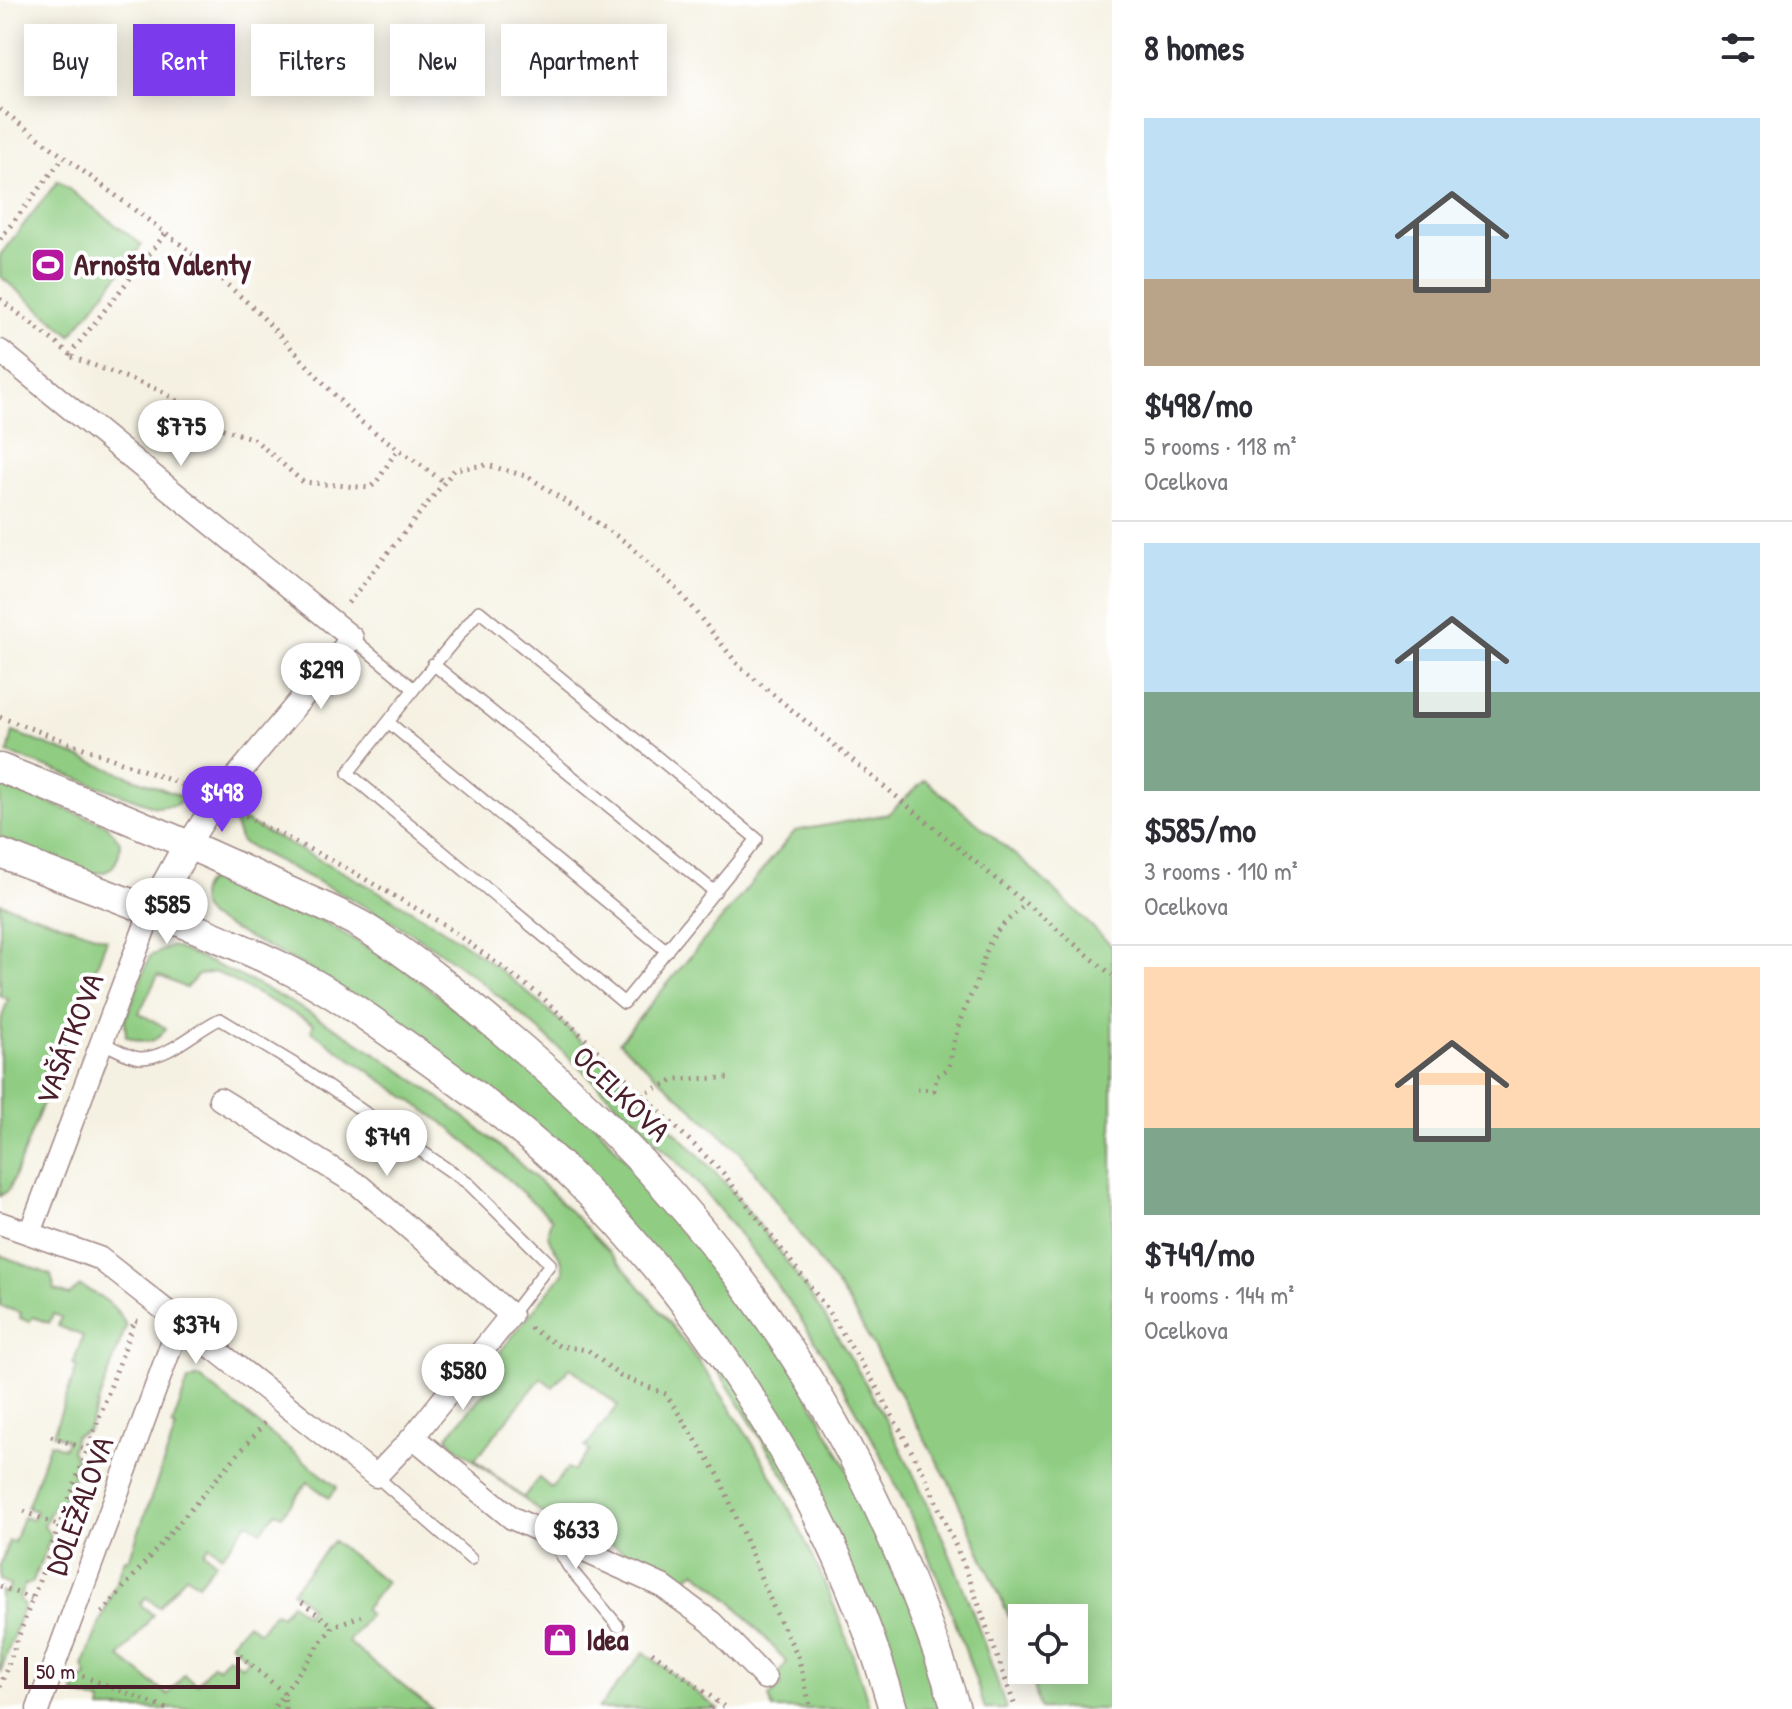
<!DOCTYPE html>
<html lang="en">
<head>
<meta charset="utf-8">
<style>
  body { margin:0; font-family:"Patrick Hand",sans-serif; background:#f2f2f3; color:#2b2b33; height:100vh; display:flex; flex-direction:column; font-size:30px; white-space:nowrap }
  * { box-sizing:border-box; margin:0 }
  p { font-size:26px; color:#7c7c81 }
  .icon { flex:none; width:44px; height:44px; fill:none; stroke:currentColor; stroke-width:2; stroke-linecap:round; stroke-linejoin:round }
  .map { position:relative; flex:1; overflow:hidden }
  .drawer { display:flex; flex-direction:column; background:#fff; width:680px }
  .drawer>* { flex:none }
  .hud { position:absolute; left:24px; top:24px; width:760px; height:72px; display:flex; gap:16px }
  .buttons { position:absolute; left:1008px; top:1604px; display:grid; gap:16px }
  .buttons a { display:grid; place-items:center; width:80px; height:80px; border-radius:0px; background:#fff; box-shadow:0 4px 20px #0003; font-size:40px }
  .scale { position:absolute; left:24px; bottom:20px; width:216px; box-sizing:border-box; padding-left:8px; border:4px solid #4a1f2b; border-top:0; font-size:22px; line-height:28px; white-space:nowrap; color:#4a1f2b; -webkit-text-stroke:6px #fff; paint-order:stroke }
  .price { position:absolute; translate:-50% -68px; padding:0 18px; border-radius:28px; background:#fff; color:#222; font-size:26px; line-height:52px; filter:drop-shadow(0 2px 4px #0008) }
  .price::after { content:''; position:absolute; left:50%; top:48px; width:24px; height:18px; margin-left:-12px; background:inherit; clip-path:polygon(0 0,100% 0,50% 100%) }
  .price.active { background:#7c3aed; color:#fff }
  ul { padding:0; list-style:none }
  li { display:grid; align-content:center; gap:16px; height:424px; padding:0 32px }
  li+li { border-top:2px solid #e1e1e2 }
  li span { display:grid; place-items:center; height:248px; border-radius:0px; color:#555 }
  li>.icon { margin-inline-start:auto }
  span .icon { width:144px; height:144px; fill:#fffc; stroke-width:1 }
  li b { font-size:34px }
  h2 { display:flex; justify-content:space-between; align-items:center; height:96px; padding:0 32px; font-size:34px }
  .tag { padding:0 28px; border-radius:0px; background:#fff; box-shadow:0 4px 20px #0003; font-size:28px; line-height:72px }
  .tag.active { background:#7c3aed; color:#fff }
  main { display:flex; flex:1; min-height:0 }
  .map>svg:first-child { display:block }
  .green { fill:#90cd83; stroke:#6d7657; stroke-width:2; fill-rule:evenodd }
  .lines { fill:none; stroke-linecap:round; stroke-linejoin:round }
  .service-casing { stroke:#a08886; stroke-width:14 }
  .minor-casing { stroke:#a08886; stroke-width:25 }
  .tertiary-casing { stroke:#a08886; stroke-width:31 }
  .path { stroke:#a08886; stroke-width:5; stroke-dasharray:2 6; stroke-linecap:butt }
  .service { stroke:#fff; stroke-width:11 }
  .minor { stroke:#fff; stroke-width:22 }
  .tertiary { stroke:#fff; stroke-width:28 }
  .labels { text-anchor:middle; stroke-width:8; stroke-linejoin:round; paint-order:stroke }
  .poi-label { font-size:30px; font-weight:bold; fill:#4a1f2b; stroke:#fff; text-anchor:start }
  .street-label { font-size:30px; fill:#4a1f2b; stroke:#fff }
</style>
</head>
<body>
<main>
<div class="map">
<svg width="1112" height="1709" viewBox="0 0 1112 1709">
  <rect width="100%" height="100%" fill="#fff"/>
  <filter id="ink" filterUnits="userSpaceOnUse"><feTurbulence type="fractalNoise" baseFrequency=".0125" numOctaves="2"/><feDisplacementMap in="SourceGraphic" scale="16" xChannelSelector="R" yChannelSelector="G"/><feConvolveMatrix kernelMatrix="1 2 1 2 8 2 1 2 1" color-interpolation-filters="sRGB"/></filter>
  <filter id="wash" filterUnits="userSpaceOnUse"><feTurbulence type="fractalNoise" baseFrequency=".006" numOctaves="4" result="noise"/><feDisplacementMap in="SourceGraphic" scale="32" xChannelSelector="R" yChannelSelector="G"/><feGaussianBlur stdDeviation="1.8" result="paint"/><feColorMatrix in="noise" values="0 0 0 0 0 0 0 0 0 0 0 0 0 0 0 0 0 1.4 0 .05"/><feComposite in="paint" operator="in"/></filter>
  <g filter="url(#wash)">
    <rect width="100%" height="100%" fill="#f5f1e2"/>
    <path class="green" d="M58,181l84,64 -71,90 -71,-59v-21z
      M13,732l173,66 -11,7 -19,2 -148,-54z
      M925,780l108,90 79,76v763h-72l-10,-39h44v-52h-52v28l-71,-160 -102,-183 -108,-150 -122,-111 176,-211 93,-17z
      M0,785l106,39 14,18c0,15 -5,31 -24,31 -19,0 -75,-27 -96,-35z
      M231,814c69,36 139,70 205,111 72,45 137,106 197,166 30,30 63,59 91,91 131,153 222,336 282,527h-21c-59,-188 -149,-361 -276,-512 -25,-31 -56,-58 -85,-86 -60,-61 -125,-120 -197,-168 -59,-38 -124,-68 -186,-101z
      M218,875l14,1 96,48 83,50 175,139 194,229 124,234 46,133h-50l-41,-115 -238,-378 -316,-250 -97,-49c-13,-16 -10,-34 10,-42z
      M0,903l107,36 -98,251 -9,6v-173l8,-24 -8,-3z
      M172,946c329,134 598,421 698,763h-97l-4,-12 13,-11 -4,-12 9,-12 -54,-59 -37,-32 -11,8 -10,-1 -60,-32 -68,-29 -94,-73 -6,-7 55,-66 -11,-8 72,-90c3,-23 -25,-29 -11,-54l-103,-92 -138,-96 3,-7 -98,-52 -18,3 -12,13 -28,-13 -19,38 27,15c-11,18 -23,15 -40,8l-1,-16 25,-64zM570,1367l48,39 -33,41 5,4 -17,20 -5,-3 -17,20 -12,-10 -16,20 -48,-39 66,-81 12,9z
      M0,1255l51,20 4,15 14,5 11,-9c21,10 37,19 46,40l-38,104 -13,6 -4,14 6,12c-7,18 -7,41 -25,47l-8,16 7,12 -19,46 -8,2 -5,14 5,7 -24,67v-82l7,2 3,-8 -10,-5v-14l9,-25 5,1 9,-25 10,3 3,-9 -9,-3 23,-65 14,5 3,-8 -14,-6 24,-67 -4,-2 10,-29 -25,-10 3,-9 -8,-3 -4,9 -16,-6 -4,5 -9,-4 1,-5 -21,-7z
      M199,1377l138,110 -8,11 -21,-16 -26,33 -6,-3 -15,19 -13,-9 -26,33 -13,-10 -5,7 12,10 -18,22 -12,-9 -27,32 -13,-10 -6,7 13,11 -33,42 48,38 16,-20 13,9 16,-20 5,4 10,-12 14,10 6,-7 -18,-16 17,-20 12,9 16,-20 6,3 10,-12 14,11 5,-8 -18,-15 41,-50 53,41 -22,28 5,5 -21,27 84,67h-331l1,-6 -28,-10 1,-7 12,-10 -4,-10 42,-107h4l47,-131 -4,-2 16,-45z
      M644,1652l74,57h-120z"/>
  </g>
  <g filter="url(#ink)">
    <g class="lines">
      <g class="service-casing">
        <path id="service" d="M352,638l62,51 -66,84 276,230 133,-164 -278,-228 -65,78
          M433,664l282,228
          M388,722l279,229
          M100,1042c12,4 29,16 41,16 28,0 55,-28 79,-39l76,46 173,119 81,80 -39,51
          M376,1476l95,83
          M552,1539l16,27 50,60"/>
      </g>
      <g class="minor-casing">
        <path id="minor" d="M0,351l352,287 -136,163 -27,42
          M0,1223l99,35 277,218 37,-39 98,-122 -151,-129 -140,-87
          M30,1233l121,-322
          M413,1437l99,81 150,68 49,36 54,56
          M38,1709l141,-385"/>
      </g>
      <g class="tertiary-casing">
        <path id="tertiary" d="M0,768c94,37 187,74 278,118 27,13 57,24 83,39 58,35 110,80 162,124 210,179 352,396 433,660
          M0,853c94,37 191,70 283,114 48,23 93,56 136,87 55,39 109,79 157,126 143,142 262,335 317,529
          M151,911l38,-68"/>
      </g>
      <path class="path" d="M0,109l187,140 70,62 100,108 87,63
        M0,239l63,-81
        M131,260l8,7
        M0,299l70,55 96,-121
        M72,357l92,35 47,33 43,14 49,43 66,6c13,-8 17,-26 30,-38
        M348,603l107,-134 32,-4 42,12 98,66 50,46 63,78 372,308
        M0,717l194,72
        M238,813l108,55 97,56 98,72 182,177 102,133 51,80 49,90 42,96 49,137
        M917,1089l17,1 3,-14 12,-8c4,-27 11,-51 23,-75 10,-20 11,-45 26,-63 8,-9 18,-17 27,-25
        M641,1095l36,-16 54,-1
        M530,1328l29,18 29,4 32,26 46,18 53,82 55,133 24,47 13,53
        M51,1436l36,14
        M24,1511l35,15
        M0,1586l32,13
        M302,1602l31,24
        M102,1613l165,-193
        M652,1652l75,57
        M240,1655l44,38 -11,16
        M75,1673l92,36
        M0,1687l135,-367 3,2
        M285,1709l-1,-16 49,-67 28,-10
        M710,1709l6,-7"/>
      <use href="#service" class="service"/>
      <use href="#minor" class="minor"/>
      <use href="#tertiary" class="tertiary"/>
    </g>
  </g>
  <defs>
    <g id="stadium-square" transform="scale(1.8)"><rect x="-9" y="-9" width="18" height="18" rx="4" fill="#b5179e" stroke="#fff"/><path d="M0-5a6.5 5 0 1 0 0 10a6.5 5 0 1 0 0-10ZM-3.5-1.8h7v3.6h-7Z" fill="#fff"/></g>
    <g id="shop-square" transform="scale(1.8)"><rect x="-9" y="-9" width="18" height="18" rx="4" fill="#b5179e" stroke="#fff"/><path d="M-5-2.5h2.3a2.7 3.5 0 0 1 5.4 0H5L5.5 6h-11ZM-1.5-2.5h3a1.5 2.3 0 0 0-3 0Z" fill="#fff"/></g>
  </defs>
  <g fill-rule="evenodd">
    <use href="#stadium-square" x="48" y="265"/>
    <use href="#shop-square" x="560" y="1640"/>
  </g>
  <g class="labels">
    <g class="poi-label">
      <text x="74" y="275">Arnošta Valenty</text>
      <text x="586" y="1650">Idea</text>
    </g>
    <g class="street-label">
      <text transform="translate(70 1039) rotate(-69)" y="10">VAŠÁTKOVA</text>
      <text transform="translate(621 1094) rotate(44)" y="10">OCELKOVA</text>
      <text transform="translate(80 1506) rotate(-70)" y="10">DOLEŽALOVA</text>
    </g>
  </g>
</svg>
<div class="buttons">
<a><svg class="icon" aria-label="locate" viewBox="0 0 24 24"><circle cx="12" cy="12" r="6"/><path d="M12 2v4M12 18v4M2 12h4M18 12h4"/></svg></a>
</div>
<div class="scale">50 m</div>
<b class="price" style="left:181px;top:468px">$775</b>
<b class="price" style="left:321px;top:711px">$299</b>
<b class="price active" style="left:222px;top:834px">$498</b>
<b class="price" style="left:167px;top:946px">$585</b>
<b class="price" style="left:387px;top:1178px">$749</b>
<b class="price" style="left:196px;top:1366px">$374</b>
<b class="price" style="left:463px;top:1412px">$580</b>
<b class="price" style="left:576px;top:1571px">$633</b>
<div class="hud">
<a class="tag">Buy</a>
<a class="tag active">Rent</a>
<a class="tag">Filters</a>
<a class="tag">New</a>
<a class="tag">Apartment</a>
</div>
</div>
<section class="drawer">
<h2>8 homes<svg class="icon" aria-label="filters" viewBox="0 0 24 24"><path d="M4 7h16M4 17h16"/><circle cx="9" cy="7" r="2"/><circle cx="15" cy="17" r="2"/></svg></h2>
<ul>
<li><span style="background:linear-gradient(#bfe0f5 65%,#b9a48a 0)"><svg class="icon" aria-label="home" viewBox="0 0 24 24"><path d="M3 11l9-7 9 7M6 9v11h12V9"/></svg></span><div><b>$498/mo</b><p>5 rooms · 118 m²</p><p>Ocelkova</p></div></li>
<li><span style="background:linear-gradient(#bfe0f5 60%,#7fa58c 0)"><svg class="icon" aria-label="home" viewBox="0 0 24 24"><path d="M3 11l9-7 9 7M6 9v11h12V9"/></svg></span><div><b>$585/mo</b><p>3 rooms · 110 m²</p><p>Ocelkova</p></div></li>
<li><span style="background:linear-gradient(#ffd9b3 65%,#7fa58c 0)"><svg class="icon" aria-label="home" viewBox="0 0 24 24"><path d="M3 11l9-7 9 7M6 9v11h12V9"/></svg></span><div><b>$749/mo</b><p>4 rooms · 144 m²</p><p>Ocelkova</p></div></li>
</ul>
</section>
</main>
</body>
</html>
